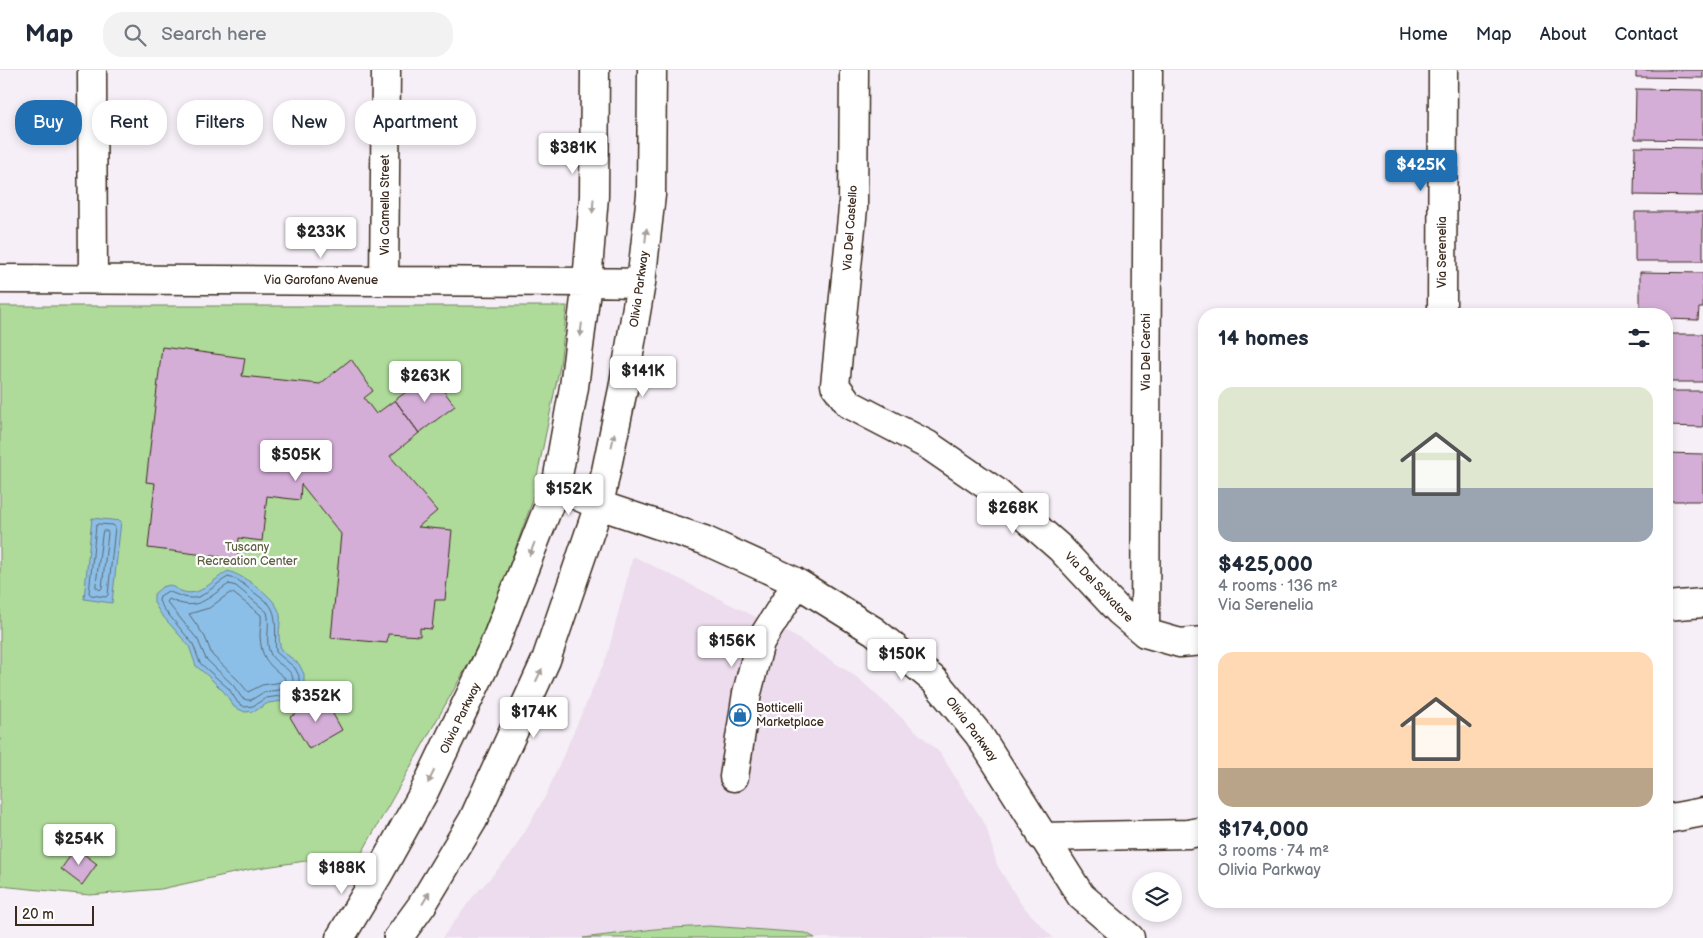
<!DOCTYPE html>
<html lang="en">
<head>
<meta charset="utf-8">
<style>
  body { margin:0; font-family:"Balsamiq Sans",sans-serif; background:#f2f2f3; color:#1f2937; height:100vh; display:flex; flex-direction:column; font-size:19px; white-space:nowrap }
  * { box-sizing:border-box; margin:0 }
  p { font-size:16px; color:#747a83 }
  .icon { flex:none; width:28px; height:28px; fill:none; stroke:currentColor; stroke-width:2; stroke-linecap:round; stroke-linejoin:round }
  .map { position:relative; flex:1; overflow:hidden }
  .drawer { position:absolute; left:1198px; top:238px; width:475px; height:600px; display:flex; flex-direction:column; background:#fff; border-radius:20px; box-shadow:0 2px 8px #0003 }
  .drawer>* { flex:none }
  .hud { position:absolute; left:15px; top:30px; width:475px; height:45px; display:flex; gap:10px }
  .buttons { position:absolute; left:1132px; top:802px; display:grid; gap:10px }
  .buttons a { display:grid; place-items:center; width:50px; height:50px; border-radius:50%; background:#fff; box-shadow:0 2px 8px #0003; font-size:25px }
  .scale { position:absolute; left:15px; bottom:12px; width:79px; box-sizing:border-box; padding-left:5px; border:2px solid #3b2a1e; border-top:0; font-size:14px; line-height:18px; white-space:nowrap; color:#3b2a1e; -webkit-text-stroke:4px #fff; paint-order:stroke }
  .price { position:absolute; translate:-50% -42px; padding:0 11px; border-radius:5px; background:#fff; color:#222; font-size:16px; line-height:32px; filter:drop-shadow(0 1px 2px #0008) }
  .price::after { content:''; position:absolute; left:50%; top:30px; width:15px; height:11px; margin-left:-8px; background:inherit; clip-path:polygon(0 0,100% 0,50% 100%) }
  .price.active { background:#1f6fb2; color:#fff }
  ul { padding:0; list-style:none }
  li { display:grid; align-content:center; gap:10px; height:265px; padding:0 20px }
  li span { display:grid; place-items:center; height:155px; border-radius:15px; color:#555 }
  li>.icon { margin-inline-start:auto }
  span .icon { width:90px; height:90px; fill:#fffc; stroke-width:1 }
  li b { font-size:21px }
  h2 { display:flex; justify-content:space-between; align-items:center; height:60px; padding:0 20px; font-size:21px }
  .tag { padding:0 18px; border-radius:20px; background:#fff; box-shadow:0 2px 8px #0003; font-size:18px; line-height:45px }
  .tag.active { background:#1f6fb2; color:#fff }
  header { display:flex; align-items:center; gap:30px; box-sizing:border-box; height:70px; padding:0 25px; background:#fff; border-bottom:1px solid #e0e1e3 }
  header strong { font-size:24px }
  nav { display:flex; gap:28px; margin-inline-start:auto; font-size:18px }
  .search { width:350px; height:45px; background:#f2f2f3; display:flex; align-items:center; gap:12px; box-sizing:border-box; padding:0 18px; border-radius:20px; color:#747a83; font-size:19px }
  .map>svg:first-child { display:block }
  .built { fill:#ecdced }
  .green { fill:#aedb9a; stroke:#74825c }
  .water { fill:#8cbfe8; stroke:#6c8397 }
  .lines { fill:none; stroke-linecap:round; stroke-linejoin:round }
  .shore { stroke:#5b666f; stroke-width:1 }
  .building { fill:#d4aed7; stroke:#3b2a1e }
  .minor-casing { stroke:#3b2a1e; stroke-width:31 }
  .minor { stroke:#fff; stroke-width:28 }
  .oneway { fill:#a79f9a }
  .labels { text-anchor:middle; stroke-width:4.5; stroke-linejoin:round; paint-order:stroke }
  .street-label { font-size:12px; fill:#3b2a1e; stroke:#fff }
  .park-label { font-size:12px; fill:#5e5f43; stroke:#fff }
  .poi-label { font-size:12px; fill:#3b2a1e; stroke:#fff; text-anchor:start }
</style>
</head>
<body>
<header>
<strong>Map</strong>
<div class="search"><svg class="icon" aria-label="search" viewBox="0 0 24 24"><circle cx="10" cy="10" r="6"/><path d="M15 15l6 6"/></svg>Search here</div>
<nav><a>Home</a><a>Map</a><a>About</a><a>Contact</a></nav>
</header>
<div class="map">
<svg width="1703" height="868" viewBox="0 0 1703 868">
  <rect width="100%" height="100%" fill="#f6eff7"/>
  <filter id="ink" filterUnits="userSpaceOnUse"><feTurbulence type="fractalNoise" baseFrequency=".02" numOctaves="2"/><feDisplacementMap in="SourceGraphic" scale="10" xChannelSelector="R" yChannelSelector="G"/><feConvolveMatrix kernelMatrix="1 2 1 2 8 2 1 2 1" color-interpolation-filters="sRGB"/></filter>
  <g filter="url(#ink)">
    <path class="built" d="M633,486l161,80 64,42 82,75 46,73 11,39 24,39 32,34h-238l-9,-5 -97,-7 -54,3 -72,9h-141l30,-40 38,-42 35,-59 62,-141z"/>
    <path class="green" d="M0,236h567l-7,59 -29,140 -47,131 -125,222 -17,22 -30,-20 -60,9 -91,20 -71,6 -90,-9z
      M709,856l97,7 9,5h-232l72,-9z"/>
    <path class="water" d="M92,448l29,3 -9,82 -28,-4z
      M228,501c16,5 49,26 52,44 1,6 -1,13 -1,19 0,6 1,11 2,16l18,14 5,10v11l-6,9 -8,6 -22,3 -13,8 -10,1 -11,-5 -9,-14 -17,-17 -12,-10 -7,-20 -29,-33 -6,-11v-8l8,-7 8,-2c27,19 36,-1 58,-14z"/>
    <g class="lines">
      <path class="shore" d="M99,454l14,1 2,2 -7,68 -2,2 -15,-2 -2,-2 7,-67z
        M103,461h4l1,2 -6,55 -2,2 -4,-3z
        M228,507l10,3 31,24c10,12 5,32 7,48l19,16 4,8v8l-5,7 -6,4 -22,3 -13,8 -8,1 -7,-4 -9,-14 -29,-26 -7,-19 -29,-35 -5,-8 1,-5 8,-5c34,16 33,2 60,-14z
        M229,514l7,2 31,26c4,13 -3,30 4,43 6,11 23,13 22,27l-7,7 -22,3 -13,8h-4l-5,-2 -9,-13 -27,-26 -8,-19 -31,-38 2,-3c28,14 38,-1 60,-15z
        M230,523h3l28,22c1,6 -1,13 -1,20 1,22 7,29 24,42l1,3 -2,2 -21,3 -14,7 -10,-12 -26,-25 -7,-18 -16,-23 20,-6z"/>
    </g>
    <path class="building" d="M1636,0h67v8l-67,-1z
      M1636,19l67,1v50l-68,-1z
      M1635,77l68,1v48l-69,-1z
      M1635,142h68v49h-68z
      M1640,202l63,1v35h-4l-1,12 -32,-1v-5h-26z
      M1666,264h37v48h-37z
      M162,277l83,11 -3,18 78,8 31,-25 22,32 -9,7 12,16 19,-14 24,33 -29,23 47,55 -19,16 34,3 -7,70h-10l-3,29 -12,-1v8l-32,-2 -1,9 -56,-5 10,-104 -40,-50 -1,16 -33,-4 -5,45 -23,-3 -2,21 -89,-11 7,-65 -9,-1z
      M431,304l24,32 -36,27 -24,-33z
      M1666,321h37v36l-37,-1z
      M1666,383l37,1v47h-37z
      M324,628l18,32 -33,19 -19,-32z
      M76,778l21,16 -15,21 -21,-16z"/>
    <g class="lines">
      <g class="minor-casing">
        <path id="minor" d="M92,0l1,209
          M854,0l-1,138 -18,177 14,19 79,41 67,46 65,57 59,63 26,22 35,10 24,-2
          M0,209l587,3 54,1
          M384,211l2,-211
          M1442,244l1,-244
          M556,417l43,18 105,35 90,41 80,50 60,49 45,55 102,161 49,42
          M1666,536l37,-3
          M1145,563l3,-563
          M734,707l13,-84 13,-51 37,-59
          M1666,749l37,-7
          M1042,767l146,-3 16,-3
          M340,868l39,-65 44,-79 70,-146 63,-161 18,-100 13,-105 7,-86 1,-126
          M398,868l24,-33 51,-85 73,-160 53,-155 24,-116 18,-106 10,-88 1,-125"/>
      </g>
      <use href="#minor" class="minor"/>
    </g>
    <defs><path id="oneway-solid" d="M-6-.8H1V-3.2L6.5 0L1 3.2V.8H-6Z" transform="scale(1.25)"/></defs>
    <g class="oneway">
      <use href="#oneway-solid" transform="translate(593 136) rotate(94)"/>
      <use href="#oneway-solid" transform="translate(646 165) rotate(-84)"/>
      <use href="#oneway-solid" transform="translate(581 260) rotate(97)"/>
      <use href="#oneway-solid" transform="translate(613 370) rotate(-78)"/>
      <use href="#oneway-solid" transform="translate(532 479) rotate(111)"/>
      <use href="#oneway-solid" transform="translate(539 605) rotate(-65)"/>
      <use href="#oneway-solid" transform="translate(431 707) rotate(116)"/>
      <use href="#oneway-solid" transform="translate(426 828) rotate(-59)"/>
    </g>
  </g>
  <defs>
    <g id="shop-ring" transform="scale(1.125)"><circle r="9.5" fill="#fff" stroke="#1f6fb2" stroke-width="1.5"/><path d="M-5-2.5h2.3a2.7 3.5 0 0 1 5.4 0H5L5.5 6h-11ZM-1.5-2.5h3a1.5 2.3 0 0 0-3 0Z" fill="#1f6fb2"/></g>
  </defs>
  <g fill-rule="evenodd">
    <use href="#shop-ring" x="740" y="645"/>
  </g>
  <g class="labels">
    <g class="street-label">
      <text transform="translate(385 135) rotate(-90)" y="4">Via Camella Street</text>
      <text transform="translate(850 158) rotate(-86)" y="4">Via Del Castello</text>
      <text transform="translate(1442 182) rotate(-90)" y="4">Via Serenelia</text>
      <text x="321" y="214">Via Garofano Avenue</text>
      <text transform="translate(639 219) rotate(-82)" y="4">Olivia Parkway</text>
      <text transform="translate(1146 282) rotate(-90)" y="4">Via Del Cerchi</text>
      <text transform="translate(1099 517) rotate(46)" y="4">Via Del Salvatore</text>
      <text transform="translate(460 648) rotate(-64)" y="4">Olivia Parkway</text>
      <text transform="translate(972 659) rotate(53)" y="4">Olivia Parkway</text>
    </g>
    <g class="park-label">
      <text x="247" y="481">Tuscany<tspan x="247" dy="14">Recreation Center</tspan></text>
    </g>
    <g class="poi-label">
      <text x="756" y="642">Botticelli<tspan x="756" dy="14">Marketplace</tspan></text>
    </g>
  </g>
</svg>
<div class="buttons">
<a><svg class="icon" aria-label="layers" viewBox="0 0 24 24"><path d="M12 4l9 5-9 5-9-5zM3 14l9 5 9-5"/></svg></a>
</div>
<div class="scale">20 m</div>
<b class="price" style="left:573px;top:105px">$381K</b>
<b class="price active" style="left:1421px;top:122px">$425K</b>
<b class="price" style="left:321px;top:189px">$233K</b>
<b class="price" style="left:643px;top:328px">$141K</b>
<b class="price" style="left:425px;top:333px">$263K</b>
<b class="price" style="left:296px;top:412px">$505K</b>
<b class="price" style="left:569px;top:446px">$152K</b>
<b class="price" style="left:1013px;top:465px">$268K</b>
<b class="price" style="left:732px;top:598px">$156K</b>
<b class="price" style="left:902px;top:611px">$150K</b>
<b class="price" style="left:316px;top:653px">$352K</b>
<b class="price" style="left:534px;top:669px">$174K</b>
<b class="price" style="left:79px;top:796px">$254K</b>
<b class="price" style="left:342px;top:825px">$188K</b>
<div class="hud">
<a class="tag active">Buy</a>
<a class="tag">Rent</a>
<a class="tag">Filters</a>
<a class="tag">New</a>
<a class="tag">Apartment</a>
</div>
<section class="drawer">
<h2>14 homes<svg class="icon" aria-label="filters" viewBox="0 0 24 24"><path d="M4 7h16M4 17h16"/><circle cx="9" cy="7" r="2"/><circle cx="15" cy="17" r="2"/></svg></h2>
<ul>
<li><span style="background:linear-gradient(#dfe7d0 65%,#9aa5b1 0)"><svg class="icon" aria-label="home" viewBox="0 0 24 24"><path d="M3 11l9-7 9 7M6 9v11h12V9"/></svg></span><div><b>$425,000</b><p>4 rooms · 136 m²</p><p>Via Serenelia</p></div></li>
<li><span style="background:linear-gradient(#ffd9b3 75%,#b9a48a 0)"><svg class="icon" aria-label="home" viewBox="0 0 24 24"><path d="M3 11l9-7 9 7M6 9v11h12V9"/></svg></span><div><b>$174,000</b><p>3 rooms · 74 m²</p><p>Olivia Parkway</p></div></li>
</ul>
</section>
</div>
</body>
</html>
